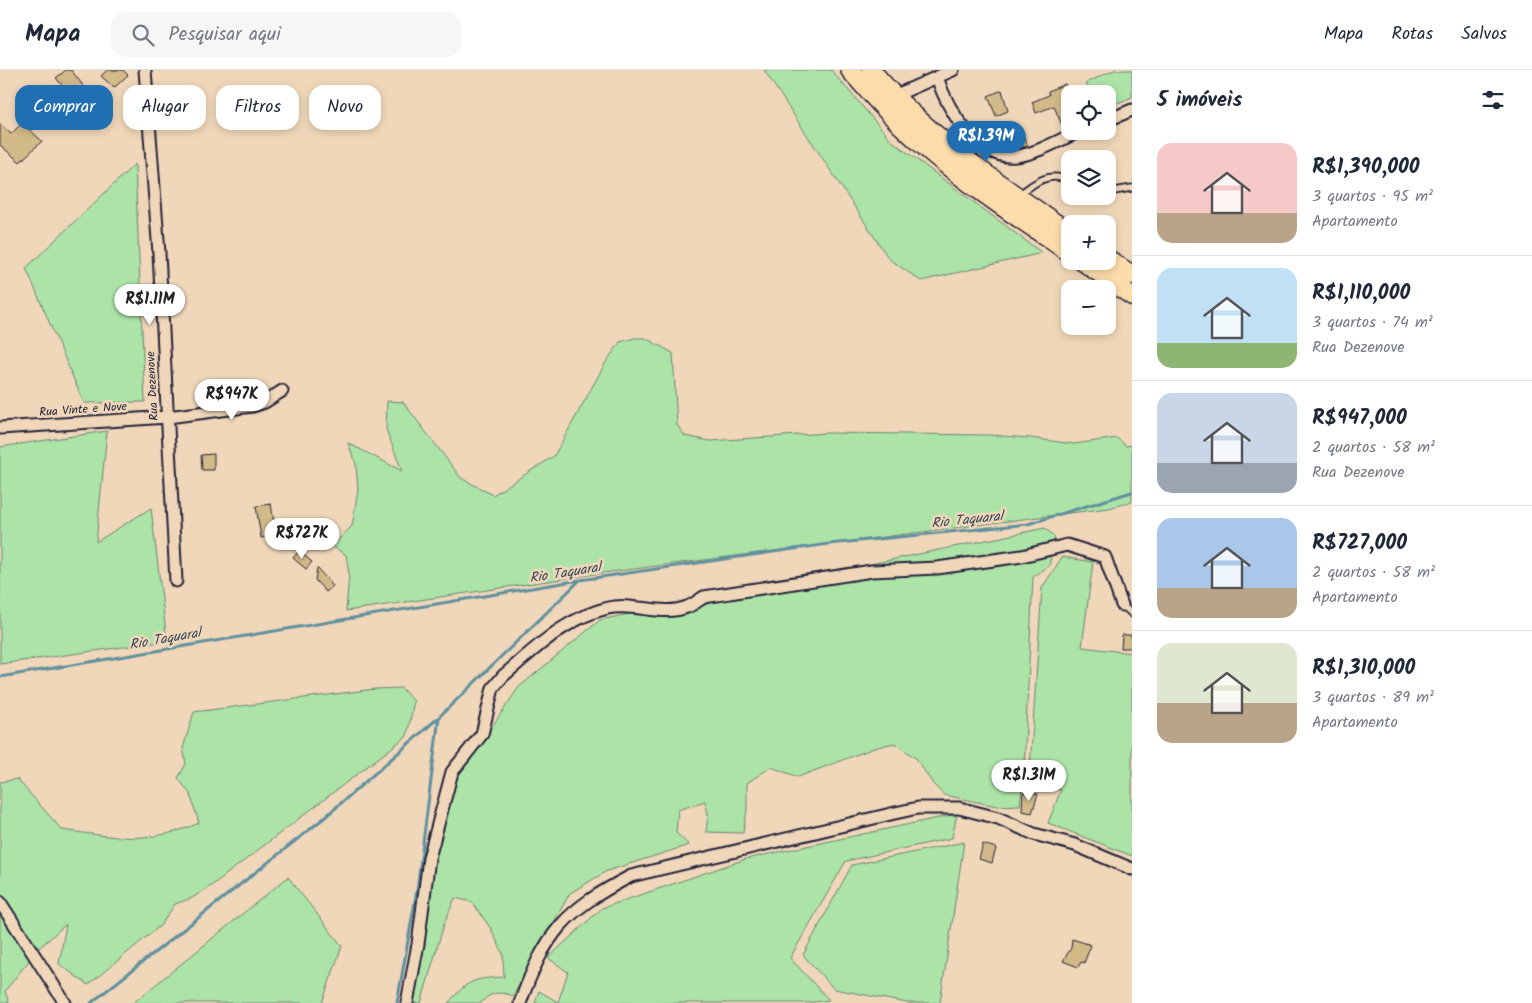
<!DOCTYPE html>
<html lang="pt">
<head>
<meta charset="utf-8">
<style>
  body { margin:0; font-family:Kalam,sans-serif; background:#f6f6f7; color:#1f2937; height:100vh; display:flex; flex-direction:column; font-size:19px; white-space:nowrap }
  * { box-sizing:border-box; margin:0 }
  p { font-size:16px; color:#747a83 }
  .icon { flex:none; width:28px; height:28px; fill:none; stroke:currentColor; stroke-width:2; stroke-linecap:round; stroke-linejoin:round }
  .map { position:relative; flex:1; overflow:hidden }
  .sheet { display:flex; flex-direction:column; background:#fff; width:400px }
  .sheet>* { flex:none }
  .hud { position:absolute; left:15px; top:15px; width:475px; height:45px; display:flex; gap:10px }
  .buttons { position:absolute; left:1061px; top:15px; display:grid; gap:10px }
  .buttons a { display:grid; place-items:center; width:55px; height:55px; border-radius:10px; background:#fff; box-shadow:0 2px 8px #0003; font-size:25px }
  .price { position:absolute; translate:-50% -42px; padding:0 11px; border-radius:18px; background:#fff; color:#222; font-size:16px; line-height:32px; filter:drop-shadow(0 1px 2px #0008) }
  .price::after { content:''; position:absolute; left:50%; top:30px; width:15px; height:11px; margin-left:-8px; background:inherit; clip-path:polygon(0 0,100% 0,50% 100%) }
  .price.on { background:#1f6fb2; color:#fff }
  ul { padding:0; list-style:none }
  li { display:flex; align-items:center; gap:15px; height:125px; padding:0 25px }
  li+li { border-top:1px solid #e0e1e3 }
  li span { display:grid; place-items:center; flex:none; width:140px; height:100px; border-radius:15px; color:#555 }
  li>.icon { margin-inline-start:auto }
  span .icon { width:60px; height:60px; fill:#fffc; stroke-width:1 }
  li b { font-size:21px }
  h2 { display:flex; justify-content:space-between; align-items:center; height:60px; padding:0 25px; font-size:21px }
  .tag { padding:0 18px; border-radius:15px; background:#fff; box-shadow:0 2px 8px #0003; font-size:18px; line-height:45px }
  .tag.on { background:#1f6fb2; color:#fff }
  header { display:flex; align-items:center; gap:30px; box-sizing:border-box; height:70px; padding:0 25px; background:#fff; border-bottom:1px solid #e0e1e3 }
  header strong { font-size:24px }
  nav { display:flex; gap:28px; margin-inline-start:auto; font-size:18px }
  .search { width:350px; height:45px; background:#f6f6f7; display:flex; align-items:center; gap:12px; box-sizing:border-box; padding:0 18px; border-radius:15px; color:#747a83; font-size:19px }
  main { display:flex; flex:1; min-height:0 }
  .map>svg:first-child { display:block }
  .green { fill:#ace4a7; stroke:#678371 }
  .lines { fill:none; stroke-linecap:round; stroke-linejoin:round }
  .stream { stroke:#5f909f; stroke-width:3 }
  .building { fill:#d2b988; stroke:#22223b }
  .lane-casing { stroke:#22223b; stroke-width:9 }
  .street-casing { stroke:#22223b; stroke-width:15 }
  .primary-casing { stroke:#22223b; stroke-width:21 }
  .lane { stroke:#f1d7b9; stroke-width:5.5 }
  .street { stroke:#f1d7b9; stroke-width:11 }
  .primary { stroke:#fddcac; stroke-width:18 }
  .labels { text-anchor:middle; stroke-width:5; stroke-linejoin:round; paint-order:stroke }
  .street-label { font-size:12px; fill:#22223b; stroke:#f1d7b9 }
  .water-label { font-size:14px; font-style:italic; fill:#36475c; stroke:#f1d7b9 }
</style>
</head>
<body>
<header>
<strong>Mapa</strong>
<div class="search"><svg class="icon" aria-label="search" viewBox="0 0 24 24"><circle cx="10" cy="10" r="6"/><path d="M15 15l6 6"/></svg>Pesquisar aqui</div>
<nav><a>Mapa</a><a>Rotas</a><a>Salvos</a></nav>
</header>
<main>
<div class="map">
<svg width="1132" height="933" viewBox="0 0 1132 933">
  <rect width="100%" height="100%" fill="#f1d7b9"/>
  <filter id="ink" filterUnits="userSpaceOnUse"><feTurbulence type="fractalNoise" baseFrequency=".02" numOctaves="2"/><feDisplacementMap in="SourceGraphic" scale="10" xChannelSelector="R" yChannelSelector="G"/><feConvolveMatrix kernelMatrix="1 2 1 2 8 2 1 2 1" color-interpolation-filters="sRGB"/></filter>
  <g filter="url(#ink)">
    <path class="green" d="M764,0h67l61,71 150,112 -121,28 -32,-22z
      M1114,0h18v27l-24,10v-13h-17l-5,-11z
      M135,94l10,238 -61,1 -58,-135z
      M635,268h10l28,15 4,72 8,11 25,5 118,-8 161,2 41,3 44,6 43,-6 9,8 6,-1v57l-23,6 -514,66 -249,37 3,-37 -3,-19 -14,-9 20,-20 6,-36 -2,-26 -8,-21 54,28 -16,-42 1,-28 16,1 58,76 32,17 61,-39 52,-94 14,-20z
      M107,361l-11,111 55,-34 16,133 -167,23v-217z
      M1045,458l10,9 -6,29 -16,11 -9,194 -4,34 -23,1 -53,-11 -11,-11 -17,-26 -22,-15 -20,5 -76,29 -27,-10 -24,16v26l-4,24 -37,-1 2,-18 -3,-13 -27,9 -2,23 13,12 -82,26 -37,22 -57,103c-13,-5 -23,-4 -32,7h-33c22,-24 24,-24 56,-26l-1,-23 -12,-25 -19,-27 -17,-4 -11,26 -23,79h-19l27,-145 28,-80 62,-91 81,-67z
      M1062,487l31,5 -11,85 50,6v203l-84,-33 13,-33 -32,-6 13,-196z
      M401,618l13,13 -7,35 -196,150 -19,12 -17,6 -14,21 -73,60 -29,-21 7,-40 -27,24 -34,43 4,12h-9v-221l17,-3 45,51c52,7 87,15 137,-7l-9,-29 -12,-16 8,-14 -3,-16 11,-36 181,-23z
      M957,744l-5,24 -106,23 -56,97 39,42 -22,3h-272l4,-12 19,11 10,-30 -20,-14 54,-50 144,-49z
      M964,772l-24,161h-33l-73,-14 -31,-34 49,-90z
      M288,807l54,69 -20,57h-189z"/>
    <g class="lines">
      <path class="stream" d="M0,607l580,-97 249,-36 199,-20 104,-32
        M91,933l233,-185 114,-100
        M397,933l20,-113 22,-173 140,-136"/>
    </g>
    <path class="building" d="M66,0h5l14,18 -12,10 -17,-20z
      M107,0h16l5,5 -14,13 -13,-12z
      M1065,14l5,12v31l-6,3 -10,-24 -18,7 -4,-11 17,-7 -1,-4z
      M1002,20l6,21 -12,5 -8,-20z
      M22,53l20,18 -22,21 -20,-17v-21l11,10z
      M1023,65l5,11 -9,2 -4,-10z
      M214,384v16h-12l-1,-15z
      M271,434l5,31 -15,3 -5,-32z
      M299,481l13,11 -6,7 -13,-11z
      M317,498l16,18 -7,6 -11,-12z
      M1122,565h10v13h-11z
      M1023,722l15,2 -6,19 -10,-2z
      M983,774l13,4 -4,15 -13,-4z
      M1072,869l19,6 -7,18 -3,-1 -3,5 -15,-6 8,-13z"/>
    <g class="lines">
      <g class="lane-casing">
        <path id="lane" d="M1108,122l24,-4
          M1019,125c17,-14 30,-23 51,-15
          M1122,535l10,9"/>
      </g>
      <g class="street-casing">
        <path id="street" d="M145,0l14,183 17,328
          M937,7c10,31 39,83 79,79 21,-2 45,-17 64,-25
          M894,26l59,-26
          M1108,50l24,-10
          M0,358l168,-11 84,-11 13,-4 17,-11
          M0,832l65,101
          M407,933l11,-59 11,-86 23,-86 30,-38 11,-46 10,-12c32,-27 62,-58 105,-68 25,-6 55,9 79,-1 6,-2 12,-7 17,-10l168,-26 65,-3 85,-12 45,-11 38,12 17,48
          M520,933c26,-71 44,-92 111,-127l264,-63 23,-5h41l39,10 36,16 41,11 57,24"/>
      </g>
      <g class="primary-casing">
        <path id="primary" d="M850,0c21,24 42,48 66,69 47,43 102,78 154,114
          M871,0c56,67 128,114 199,163
          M1108,189l24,16
          M1082,191l50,35"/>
      </g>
      <use href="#lane" class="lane"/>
      <use href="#street" class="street"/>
      <use href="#primary" class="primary"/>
    </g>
  </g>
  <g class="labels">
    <g class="street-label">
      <text transform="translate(152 316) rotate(-93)" y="4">Rua Dezenove</text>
      <text transform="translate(83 339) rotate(-4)" y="4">Rua Vinte e Nove</text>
    </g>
    <g class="water-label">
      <text transform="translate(967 449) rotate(-6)" y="5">Rio Taquaral</text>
      <text transform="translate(565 502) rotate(-9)" y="5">Rio Taquaral</text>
      <text transform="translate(165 568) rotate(-10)" y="5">Rio Taquaral</text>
    </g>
  </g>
</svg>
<div class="buttons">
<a><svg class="icon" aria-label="locate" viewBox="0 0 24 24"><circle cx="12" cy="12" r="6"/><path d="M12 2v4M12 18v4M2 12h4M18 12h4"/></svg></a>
<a><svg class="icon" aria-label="layers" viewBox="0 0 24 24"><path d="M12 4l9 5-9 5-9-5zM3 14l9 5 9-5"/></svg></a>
<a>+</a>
<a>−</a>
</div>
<b class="price on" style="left:986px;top:93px">R$1.39M</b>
<b class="price" style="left:150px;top:256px">R$1.11M</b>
<b class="price" style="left:232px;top:351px">R$947K</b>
<b class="price" style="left:302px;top:490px">R$727K</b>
<b class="price" style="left:1029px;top:732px">R$1.31M</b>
<div class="hud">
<a class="tag on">Comprar</a>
<a class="tag">Alugar</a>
<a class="tag">Filtros</a>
<a class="tag">Novo</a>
</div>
</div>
<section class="sheet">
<h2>5 imóveis<svg class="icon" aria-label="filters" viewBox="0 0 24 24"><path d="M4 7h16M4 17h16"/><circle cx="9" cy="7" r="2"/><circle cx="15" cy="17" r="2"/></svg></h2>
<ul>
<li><span style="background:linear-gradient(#f6c9c9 70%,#b9a48a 0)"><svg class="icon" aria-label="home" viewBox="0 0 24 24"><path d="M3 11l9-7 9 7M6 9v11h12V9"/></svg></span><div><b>R$1,390,000</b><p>3 quartos · 95 m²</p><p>Apartamento</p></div></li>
<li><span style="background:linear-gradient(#bfe0f5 75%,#8fb573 0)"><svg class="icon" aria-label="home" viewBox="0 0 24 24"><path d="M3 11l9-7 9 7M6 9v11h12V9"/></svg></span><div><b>R$1,110,000</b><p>3 quartos · 74 m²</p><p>Rua Dezenove</p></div></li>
<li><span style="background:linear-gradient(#c9d6e8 70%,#9aa5b1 0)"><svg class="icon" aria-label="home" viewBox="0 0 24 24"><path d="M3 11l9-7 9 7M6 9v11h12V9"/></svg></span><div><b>R$947,000</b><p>2 quartos · 58 m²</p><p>Rua Dezenove</p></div></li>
<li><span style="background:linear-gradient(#a9c7e8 70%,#b9a48a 0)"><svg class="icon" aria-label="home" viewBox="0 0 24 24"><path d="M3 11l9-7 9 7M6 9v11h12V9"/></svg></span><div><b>R$727,000</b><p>2 quartos · 58 m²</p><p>Apartamento</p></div></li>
<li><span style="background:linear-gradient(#dfe7d0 60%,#b9a48a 0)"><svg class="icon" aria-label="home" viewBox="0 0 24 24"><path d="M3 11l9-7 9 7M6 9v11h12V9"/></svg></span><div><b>R$1,310,000</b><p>3 quartos · 89 m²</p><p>Apartamento</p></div></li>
</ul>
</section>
</main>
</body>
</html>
